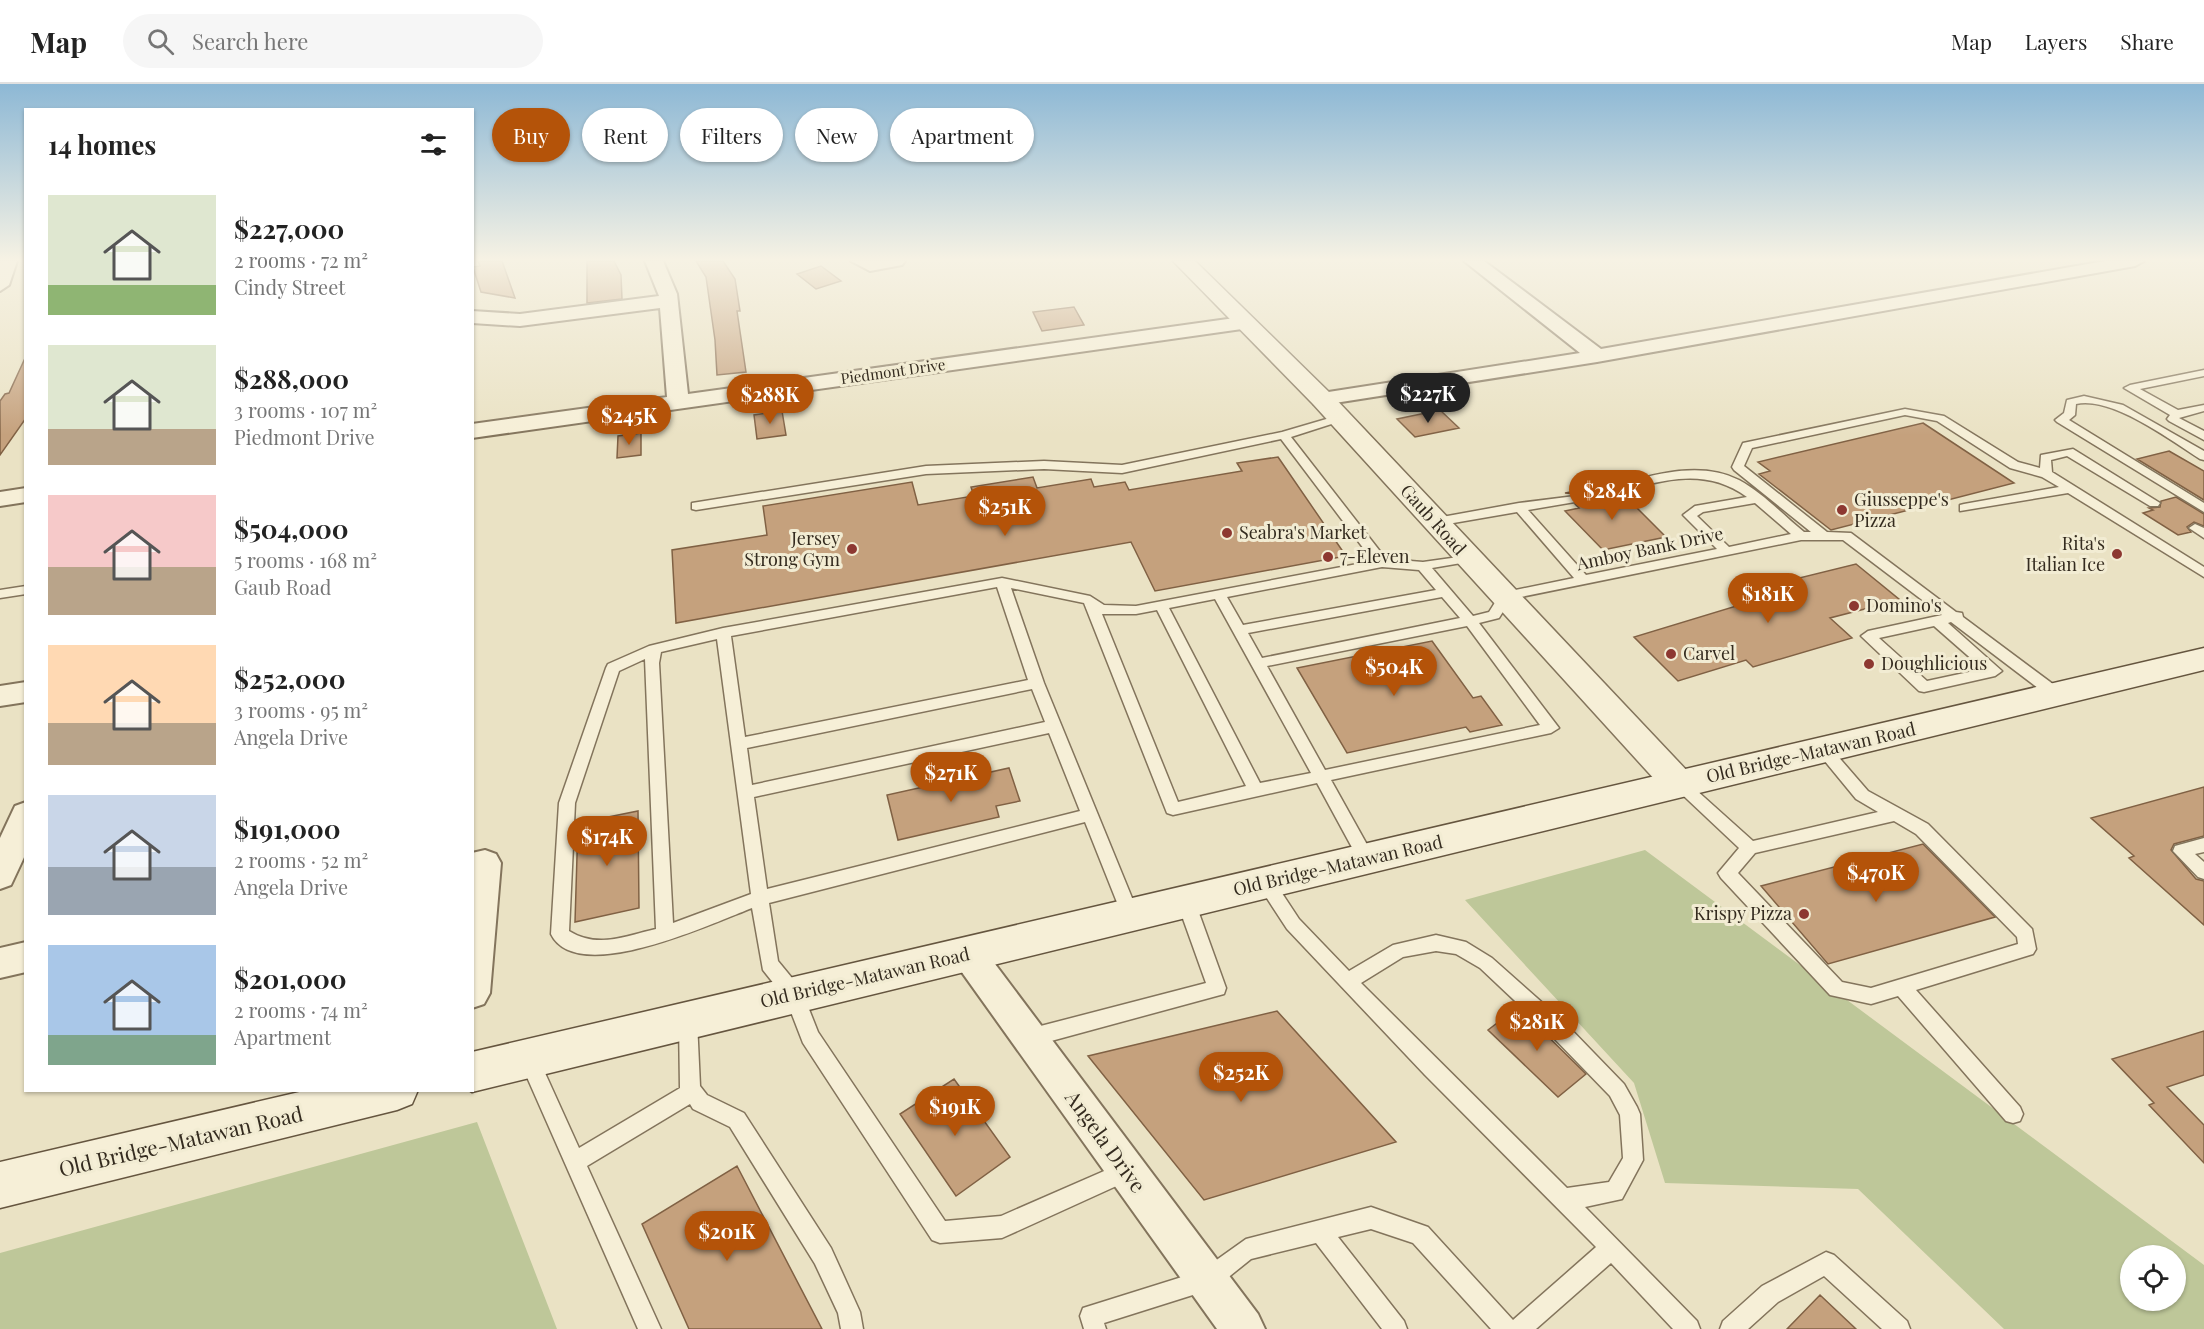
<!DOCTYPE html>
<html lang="en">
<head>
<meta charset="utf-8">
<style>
  body { margin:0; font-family:"Playfair Display",serif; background:#f6f6f6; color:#222; height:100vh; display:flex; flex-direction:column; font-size:22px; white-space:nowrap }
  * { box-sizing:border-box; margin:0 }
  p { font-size:20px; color:#767676 }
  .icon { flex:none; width:33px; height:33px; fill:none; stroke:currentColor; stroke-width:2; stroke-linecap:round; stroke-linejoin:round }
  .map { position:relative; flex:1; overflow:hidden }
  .drawer { position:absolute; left:24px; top:24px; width:450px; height:984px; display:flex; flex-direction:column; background:#fff; border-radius:0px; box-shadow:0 2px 4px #0004 }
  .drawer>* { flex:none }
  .banner { position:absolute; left:492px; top:24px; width:570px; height:54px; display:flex; gap:12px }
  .buttons { position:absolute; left:2120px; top:1161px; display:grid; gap:12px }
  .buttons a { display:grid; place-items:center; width:66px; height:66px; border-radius:50%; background:#fff; box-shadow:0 2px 4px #0004; font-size:30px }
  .price { position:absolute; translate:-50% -51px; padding:0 14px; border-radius:21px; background:#b45309; color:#fff; font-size:20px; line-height:39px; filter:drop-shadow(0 2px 3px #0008) }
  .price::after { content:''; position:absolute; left:50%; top:36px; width:18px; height:14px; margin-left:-9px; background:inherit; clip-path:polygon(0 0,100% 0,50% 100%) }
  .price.active { background:#222; color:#fff }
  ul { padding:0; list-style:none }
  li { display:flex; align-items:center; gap:18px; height:150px; padding:0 24px }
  li span { display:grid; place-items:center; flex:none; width:168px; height:120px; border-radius:0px; color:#555 }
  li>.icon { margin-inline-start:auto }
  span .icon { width:72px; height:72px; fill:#fffc; stroke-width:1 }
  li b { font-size:26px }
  h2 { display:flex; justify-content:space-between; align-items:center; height:72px; padding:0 24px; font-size:26px }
  .pill { padding:0 21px; border-radius:27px; background:#fff; box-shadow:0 2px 4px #0004; font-size:21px; line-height:54px }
  .pill.active { background:#b45309; color:#fff }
  header { display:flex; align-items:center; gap:36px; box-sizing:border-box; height:84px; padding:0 30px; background:#fff; border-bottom:2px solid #e0e0e0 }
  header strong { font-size:28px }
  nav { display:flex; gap:33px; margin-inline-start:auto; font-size:21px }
  .search { width:420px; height:54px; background:#f6f6f6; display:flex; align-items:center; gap:15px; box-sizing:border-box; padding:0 21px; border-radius:33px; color:#767676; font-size:22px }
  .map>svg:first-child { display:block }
  .green { fill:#bec799; fill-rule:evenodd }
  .building { fill:#c5a17d; stroke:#806144; stroke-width:1.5 }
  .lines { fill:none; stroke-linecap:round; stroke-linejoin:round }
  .service-casing { stroke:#83745c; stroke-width:3 }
  .minor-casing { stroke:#83745c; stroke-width:4 }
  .tertiary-casing { stroke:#83745c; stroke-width:3 }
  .secondary-casing { stroke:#65553f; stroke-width:3 }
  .service { fill:#f6efd7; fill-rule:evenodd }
  .minor { fill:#f6efd7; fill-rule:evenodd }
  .tertiary { fill:#f6efd7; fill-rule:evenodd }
  .secondary { fill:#f6efd7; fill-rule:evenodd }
  .poi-dot { fill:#8d3831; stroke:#f2ecd3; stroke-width:2 }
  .labels { text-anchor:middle; stroke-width:6; stroke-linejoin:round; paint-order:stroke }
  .far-street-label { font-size:15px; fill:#342b1f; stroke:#f2ecd3 }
  .poi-label { font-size:18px; fill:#342b1f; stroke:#f2ecd3; text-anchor:start }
  .street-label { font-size:18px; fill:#342b1f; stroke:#f2ecd3 }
  .near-street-label { font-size:21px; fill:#342b1f; stroke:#f2ecd3 }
</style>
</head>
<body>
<header>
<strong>Map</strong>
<div class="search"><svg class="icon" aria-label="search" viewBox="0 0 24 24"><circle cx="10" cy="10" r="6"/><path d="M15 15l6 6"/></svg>Search here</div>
<nav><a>Map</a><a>Layers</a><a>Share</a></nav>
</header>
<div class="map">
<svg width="2204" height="1245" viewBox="0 0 2204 1245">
  <rect width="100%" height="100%" fill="#eae2c4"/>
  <path class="green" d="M1645,766l559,415v64h-200l-146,-140 -193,-6 -31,-100 -169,-183zM2130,1172h45v44h-45z
    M477,1038l80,207h-557v-76z"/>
  <path class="building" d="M478,177h24l13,37 -34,-6 -8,-25 7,-1z
    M587,177h27l7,14 1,24 -35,4z
    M696,177h27l12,18 5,32h-3l9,61 -29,3 -2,-35 -9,-63z
    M821,182l20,15 -25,8 -19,-15z
    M1074,223l10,18 -42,6 -9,-19z
    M26,272v62l-26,37v-54l5,-7 4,-1z
    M1440,326l19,18 -44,9 -18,-18z
    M782,327l4,24 -29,4 -3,-24z
    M1923,339l91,60 -183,47 -72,-56 11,-3 -12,-9z
    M641,349v22l-24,3 1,-22z
    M2169,367l35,20v29l-67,-41z
    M1278,373l68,99 -191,35 -24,-49 -455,81 -4,-73 95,-15 -4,-29 149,-24 6,23 56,-9 -3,-9 62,-10 4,11 54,-9 3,8 31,-5 4,8 113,-19 -5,-8z
    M1593,404l-3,6 7,6 6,-1 4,4 21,-4 38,38 -63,13 -38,-39 14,-3 -4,-4 1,-10 -11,-1z
    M2176,413l28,17v12l-10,-4 -7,5 4,5 -13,3 -35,-22 10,-3 -4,-2 11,-1 1,-6z
    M1856,480l44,36 -70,18 22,20 -99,29 -7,-7 -68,21 -44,-44 142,-43 -9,-8z
    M1432,557l41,57 8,-2 21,29 -32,7 -4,-5 -119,26 -50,-85z
    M1009,684l11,33 -24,5 3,11 -101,23 -11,-45z
    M2204,703v49l-30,8 -3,6 25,29 8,2v44l-75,-67 5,-2 -43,-38z
    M638,727l1,97 -64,14 3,-99z
    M1923,760l72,73 -167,47 -67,-78z
    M1518,923l68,67 -28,23 -70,-67z
    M1277,927l119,131 -192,58 -116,-144z
    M2204,947v44l-37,12 37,38v38l-55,-58 5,-2 -42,-44z
    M954,995l56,78 -54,39 -56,-82z
    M737,1082l85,163h-133l-47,-105z
    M1820,1211l36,34h-69z"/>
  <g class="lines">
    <g class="service-casing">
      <path id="service" d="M2204,286v6l-64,13 38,21 26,-5v6l-25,7 25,13v9l-35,-19 -2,-2 3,-4 -46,-27 6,-3z
        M2084,312l39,9 81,46v9l-4,-1c-30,-19 -88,-63 -124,-55l-1,11 -6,5 135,83v9l-147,-90 -2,-2 9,-7 3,-13z
        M1905,325l39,7 74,46 22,6 1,-13 32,-6 87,54 -2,3h-8l-83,-50 -16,4 1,12 152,95v10l-136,-84 -108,18v-6l4,-1 95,-17 -17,-10 -32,-9 -73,-47 -32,-6 -153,33 -8,18 83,66 24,1 105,79 6,1 1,4 98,73 2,4 -2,4h-10l-100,-76 -3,1 54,48 -7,5 -71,16 -5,-1 -58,-55 7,-5 74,-16 -99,-75h-42l-290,59 -12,19 -20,5 80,105 -8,5 -220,47 44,79 -2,5 -6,2 -6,-2 -44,-81 -144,32 -6,-2 -83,-210 -73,-15 33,95 95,232 -3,5 -6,2 -6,-2 -39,-98 -316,81 9,58 23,28 17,43 127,189 56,-5 126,-55 7,3 3,7 -3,7 -132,60 -62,5 -8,-3 -129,-197 -17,-44 -23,-29 -11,-62c-39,15 -175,79 -201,26l8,-131 47,-135 2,-4 41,-18 74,-18 279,-50 88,18 14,9 32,1 237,-45 -92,-122 -159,34 -78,-4 -118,5 -230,36 -4,-1v-6l234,-37 118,-5 78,4 160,-33 58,-17 4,1v4l-53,17 95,122 37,3 50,-7 2,3 -2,3 -41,7 41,48 16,-4 12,-19 73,-15 -57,-66 -81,14 -5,-1v-6l88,-16 56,-7v6l-47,8 58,65 131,-26 -34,-34 12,-9 52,-9c-48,-35 -97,-12 -149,1l-6,-4 2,-3c44,-11 100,-34 145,-11 24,13 44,35 65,52h7l-77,-62 -2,-3 11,-24zM1755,419l36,31 -62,13 -32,-31 6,-4zM1382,483l37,3 17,20 -193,35 -16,-28zM997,503l31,93 -283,57 -14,-101zM1442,513l18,21 -198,40 -14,-25zM1215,515l96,174 -51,10 -91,-175zM1157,526l89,176 -68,16 -76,-188h34zM1467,542l73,99 -215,45 -58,-104zM1934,542l49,43 -56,12 -48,-43zM717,555l34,255 -78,29 -14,-260 2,-11zM645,575l11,270c-31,7 -58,20 -87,2l6,-128 44,-132zM1032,605l13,33 -293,63 -5,-37zM1049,649l31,78 -313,78 -13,-92z
        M2195,440l9,4v10l-15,-10z
        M26,502v8l-26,4v-8z
        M1824,660l5,2 39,45 60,33 104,105 4,20 -3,5 -117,36 104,117 3,7 -3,7 -7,2 -7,-2 -108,-125 -27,8 -41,-9 -109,-117 -3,-5 21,-25 -68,-64 2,-4h12l68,61 125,-29 -22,-13 -37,-45 -3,-4 3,-4zM1894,737l22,13 101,103 1,7 -147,44 -29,-6 -104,-109 17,-20z
        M2204,754v14l-9,2 9,8v17l-6,-2 -25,-26 2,-5z
        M1266,792l6,2 27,41 50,52 44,-26 43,-10 30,7 26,16 71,63 61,63 13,23 3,7 3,46 -21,39 -37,8 112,114 3,8h-27l-62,-66 -75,66h-45l-78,-86 -42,-14 -33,8 66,84 3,8h-25l-66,-86 -65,16 -36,29 -111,35 2,6h-22l-4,-13 3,-8 118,-37 45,-32 125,-32 57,20 85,93 83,-73 -171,-172 -138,-146 -30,-46 3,-5zM1436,867l20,3 24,14 69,65 61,63 10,19 3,43 -14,24 -42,6 -206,-205 42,-26z
        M1186,811l6,2 3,5 31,86 -2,6 -195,53 -7,-3 -3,-6 3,-6 7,-3 177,-46 -29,-81 3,-5z
        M688,929l7,2 2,6 3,65 7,9 37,18 87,135 29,64 3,17h-22l-3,-16 -23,-49 -85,-137 -37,-18 -3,-5 -103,62 74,163h-23l-119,-270 3,-6 7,-3 7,3 43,95 101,-60 -1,-67 2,-6z
        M1826,1168l8,3 73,66 3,8h-28l-58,-53 -46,26 -30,27h-28l3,-8 39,-35z"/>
    </g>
    <g class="minor-casing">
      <path id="minor" d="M0,177h17l-8,24 -9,6z
        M645,177h18l14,33 11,100 554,-77 10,6 -10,6 -770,109v-14l195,-27 -7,-89 -140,18 -48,-3v-12l48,3 139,-18z
        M851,177h54l-3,4 -32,6z
        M1464,177h20l117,88 504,-88h39l-9,5 -538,96 -275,43 -8,-1 -3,-5 3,-5 8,-1 258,-40z
        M26,404v14l-26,4v-14z
        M26,598v20l-26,4v-20z
        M26,718v51l-15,32 -11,4v-51l15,-32z
        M485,766l11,4 5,9 -11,130 -6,11 -12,4v-155z
        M968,855l12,5 278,370 7,15h-48l-261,-365 -5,-10 5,-10z
        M26,858v30l-26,6v-30z"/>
    </g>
    <g class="tertiary-casing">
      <path id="tertiary" d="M1173,177h22l136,133 360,381 6,9 -6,9 -12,4 -12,-4 -354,-389z"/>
    </g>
    <g class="secondary-casing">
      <path id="secondary" d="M2204,564v22l-1732,422 -3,-2h3v-38z
        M308,1006h110l-6,14 -15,6 -397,98v-46z"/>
    </g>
    <use href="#service" class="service"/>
    <use href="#minor" class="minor"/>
    <use href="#tertiary" class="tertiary"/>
    <use href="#secondary" class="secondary"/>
  </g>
  <linearGradient id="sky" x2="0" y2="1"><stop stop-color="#8db8d5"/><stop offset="0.5" stop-color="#f6f2e4"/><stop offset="1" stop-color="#f6f2e4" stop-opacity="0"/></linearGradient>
  <rect width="2204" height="351" fill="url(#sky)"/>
  <g class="poi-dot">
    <circle cx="1842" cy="426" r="6"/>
    <circle cx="1227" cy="449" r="6"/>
    <circle cx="852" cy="465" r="6"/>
    <circle cx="2117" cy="470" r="6"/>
    <circle cx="1328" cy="473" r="6"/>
    <circle cx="1854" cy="522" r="6"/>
    <circle cx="1671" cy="570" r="6"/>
    <circle cx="1869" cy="580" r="6"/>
    <circle cx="1804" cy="830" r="6"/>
  </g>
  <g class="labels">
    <g class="far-street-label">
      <text transform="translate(893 288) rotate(-8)" y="5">Piedmont Drive</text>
    </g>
    <g class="poi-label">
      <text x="1854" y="422">Giusseppe's<tspan x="1854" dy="21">Pizza</tspan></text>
      <text x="1239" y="455">Seabra's Market</text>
      <text x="840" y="461" text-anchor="end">Jersey<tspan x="840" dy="21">Strong Gym</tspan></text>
      <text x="2105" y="466" text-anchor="end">Rita's<tspan x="2105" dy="21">Italian Ice</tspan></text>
      <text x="1340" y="479">7-Eleven</text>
      <text x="1866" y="528">Domino's</text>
      <text x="1683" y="576">Carvel</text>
      <text x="1881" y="586">Doughlicious</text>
      <text x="1792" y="836" text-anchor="end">Krispy Pizza</text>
    </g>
    <g class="street-label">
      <text transform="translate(1433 436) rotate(48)" y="6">Gaub Road</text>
      <text transform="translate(1650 465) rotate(-12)" y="6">Amboy Bank Drive</text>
      <text transform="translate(1811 669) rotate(-13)" y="6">Old Bridge-Matawan Road</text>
      <text transform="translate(1338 782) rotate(-13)" y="6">Old Bridge-Matawan Road</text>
      <text transform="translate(865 894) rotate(-13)" y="6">Old Bridge-Matawan Road</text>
    </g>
    <g class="near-street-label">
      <text transform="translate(181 1058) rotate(-13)" y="7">Old Bridge-Matawan Road</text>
      <text transform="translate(1105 1058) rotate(54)" y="7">Angela Drive</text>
    </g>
  </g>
</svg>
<div class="buttons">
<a><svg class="icon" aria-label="locate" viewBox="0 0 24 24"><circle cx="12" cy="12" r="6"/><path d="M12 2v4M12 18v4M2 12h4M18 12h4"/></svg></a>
</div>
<b class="price active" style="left:1428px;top:340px">$227K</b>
<b class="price" style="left:770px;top:341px">$288K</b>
<b class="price" style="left:629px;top:362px">$245K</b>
<b class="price" style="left:1612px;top:437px">$284K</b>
<b class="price" style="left:1005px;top:453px">$251K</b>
<b class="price" style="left:1768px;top:540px">$181K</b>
<b class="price" style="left:1394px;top:613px">$504K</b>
<b class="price" style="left:951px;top:719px">$271K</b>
<b class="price" style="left:607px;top:783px">$174K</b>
<b class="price" style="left:1876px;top:819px">$470K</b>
<b class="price" style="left:1537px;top:968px">$281K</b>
<b class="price" style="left:1241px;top:1019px">$252K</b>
<b class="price" style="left:955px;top:1053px">$191K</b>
<b class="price" style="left:727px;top:1178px">$201K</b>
<div class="banner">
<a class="pill active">Buy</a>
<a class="pill">Rent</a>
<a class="pill">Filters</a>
<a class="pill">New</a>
<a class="pill">Apartment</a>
</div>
<section class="drawer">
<h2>14 homes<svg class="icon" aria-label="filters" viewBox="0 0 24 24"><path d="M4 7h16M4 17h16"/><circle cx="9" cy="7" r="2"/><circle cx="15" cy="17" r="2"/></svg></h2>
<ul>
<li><span style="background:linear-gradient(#dfe7d0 75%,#8fb573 0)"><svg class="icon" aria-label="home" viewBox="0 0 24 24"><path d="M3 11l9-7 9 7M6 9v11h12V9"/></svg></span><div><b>$227,000</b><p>2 rooms · 72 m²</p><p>Cindy Street</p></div></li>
<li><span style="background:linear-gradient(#dfe7d0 70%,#b9a48a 0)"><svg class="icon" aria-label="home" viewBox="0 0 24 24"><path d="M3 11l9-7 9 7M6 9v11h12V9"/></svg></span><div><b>$288,000</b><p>3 rooms · 107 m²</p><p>Piedmont Drive</p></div></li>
<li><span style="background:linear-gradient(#f6c9c9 60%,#b9a48a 0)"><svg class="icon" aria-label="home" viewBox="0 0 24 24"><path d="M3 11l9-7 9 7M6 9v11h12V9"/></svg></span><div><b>$504,000</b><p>5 rooms · 168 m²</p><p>Gaub Road</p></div></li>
<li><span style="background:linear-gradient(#ffd9b3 65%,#b9a48a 0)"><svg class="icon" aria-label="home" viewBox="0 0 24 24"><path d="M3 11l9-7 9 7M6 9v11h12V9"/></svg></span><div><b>$252,000</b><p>3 rooms · 95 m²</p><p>Angela Drive</p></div></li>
<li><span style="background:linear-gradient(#c9d6e8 60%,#9aa5b1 0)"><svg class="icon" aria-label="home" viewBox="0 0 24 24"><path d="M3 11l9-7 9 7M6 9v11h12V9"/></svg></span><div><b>$191,000</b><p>2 rooms · 52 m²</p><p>Angela Drive</p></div></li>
<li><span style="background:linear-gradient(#a9c7e8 75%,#7fa58c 0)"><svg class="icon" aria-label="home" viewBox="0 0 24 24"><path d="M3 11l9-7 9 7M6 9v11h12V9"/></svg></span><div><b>$201,000</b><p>2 rooms · 74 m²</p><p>Apartment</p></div></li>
</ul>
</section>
</div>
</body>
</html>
